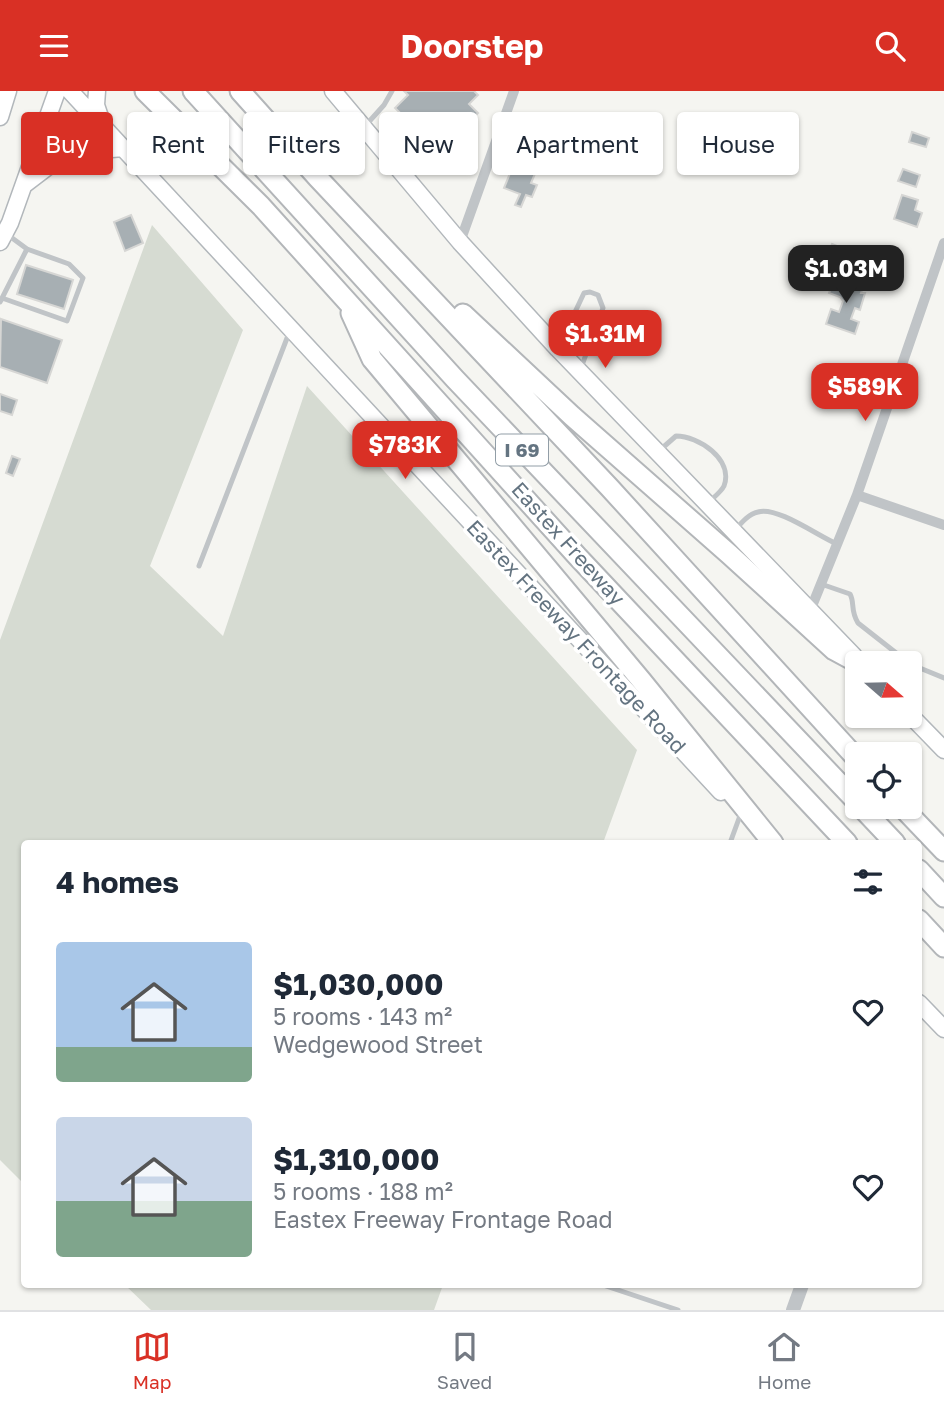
<!DOCTYPE html>
<html lang="en">
<head>
<meta charset="utf-8">
<style>
  body { margin:0; font-family:"Golos Text",sans-serif; background:#f6f6f7; color:#1f2937; height:100vh; display:flex; flex-direction:column; font-size:26px; white-space:nowrap }
  * { box-sizing:border-box; margin:0 }
  p { font-size:23px; color:#747a83 }
  .icon { flex:none; width:38px; height:38px; fill:none; stroke:currentColor; stroke-width:2; stroke-linecap:round; stroke-linejoin:round }
  .map { position:relative; flex:1; overflow:hidden }
  .panel { position:absolute; left:21px; top:749px; width:901px; height:448px; display:flex; flex-direction:column; background:#fff; border-radius:7px; box-shadow:0 2px 5px #0004 }
  .panel>* { flex:none }
  .hud { position:absolute; left:21px; top:21px; width:903px; height:63px; display:flex; gap:14px }
  .needle { width:46px; rotate:110deg }
  .controls { position:absolute; left:845px; top:560px; display:grid; gap:14px }
  .controls a { display:grid; place-items:center; width:77px; height:77px; border-radius:7px; background:#fff; box-shadow:0 2px 5px #0004; font-size:35px }
  .price { position:absolute; translate:-50% -60px; padding:0 16px; border-radius:14px; background:#d93025; color:#fff; font-size:23px; line-height:46px; filter:drop-shadow(0 2px 4px #0008) }
  .price::after { content:''; position:absolute; left:50%; top:42px; width:21px; height:16px; margin-left:-10px; background:inherit; clip-path:polygon(0 0,100% 0,50% 100%) }
  .price.current { background:#222; color:#fff }
  ul { padding:0; list-style:none }
  li { display:flex; align-items:center; gap:21px; height:175px; padding:0 35px }
  li span { display:grid; place-items:center; flex:none; width:196px; height:140px; border-radius:7px; color:#555 }
  li>.icon { margin-inline-start:auto }
  span .icon { width:84px; height:84px; fill:#fffc; stroke-width:1 }
  li b { font-size:30px }
  h2 { display:flex; justify-content:space-between; align-items:center; height:84px; padding:0 35px; font-size:30px }
  .pill { padding:0 24px; border-radius:7px; background:#fff; box-shadow:0 2px 5px #0004; font-size:24px; line-height:63px }
  .pill.current { background:#d93025; color:#fff }
  header { display:flex; justify-content:space-between; align-items:center; height:91px; padding:0 35px; background:#d93025; color:#fff; font-size:32px; font-weight:700 }
  .tabs { display:flex; justify-content:space-around; align-items:center; height:98px; border-top:2px solid #e0e1e3; background:#fff; font-size:19px; color:#747a83 }
  .tabs a { display:grid; justify-items:center; gap:4px }
  .tabs .current { color:#d93025 }
  .map>svg:first-child { display:block }
  .green { fill:#d6dbd2 }
  .building { fill:#a7afb3; stroke:#d6d6d4; stroke-width:2 }
  .lines { fill:none; stroke-linecap:round; stroke-linejoin:round }
  .secondary-casing { stroke:#b2b7bb; stroke-width:19 }
  .motorway-casing { stroke:#b3b6b9; stroke-width:23 }
  .service { stroke:#c0c4c7; stroke-width:5 }
  .minor { stroke:#c0c4c7; stroke-width:10 }
  .tertiary { stroke:#c0c4c7; stroke-width:14 }
  .secondary { stroke:#fff; stroke-width:16 }
  .motorway { stroke:#fff; stroke-width:19 }
  .labels { text-anchor:middle; stroke-width:7; stroke-linejoin:round; paint-order:stroke }
  .shield { fill:#fff; stroke:#929ea7; stroke-width:2 }
  .shield-label { font-size:19px; font-weight:bold; fill:#647481 }
  .street-label { font-size:21px; fill:#647481; stroke:#fff }
</style>
</head>
<body>
<header><svg class="icon" aria-label="menu" viewBox="0 0 24 24"><path d="M4 6h16M4 12h16M4 18h16"/></svg>Doorstep<svg class="icon" aria-label="search" viewBox="0 0 24 24"><circle cx="10" cy="10" r="6"/><path d="M15 15l6 6"/></svg></header>
<div class="map">
<svg width="944" height="1219" viewBox="0 0 944 1219">
  <rect width="100%" height="100%" fill="#f5f5f1"/>
  <path class="green" d="M152,134l91,105 -93,236 73,70 84,-250 330,364 -34,93h-579v341l-24,-24v-520z
    M125,1194h318l-9,25h-283z"/>
  <path class="building" d="M404,0h70l4,4 -9,9 9,9 -38,39 -45,-44 13,-13z
    M912,41l17,6 -3,9 -17,-5z
    M515,70l22,8 -6,14 6,2 -5,12 -6,-2 -5,12 -6,-2 5,-11 -16,-6z
    M903,78l17,6 -4,12 -18,-6z
    M902,104l16,5 -3,10 7,3 -5,14 -23,-8z
    M131,124l12,28 -18,8 -11,-29z
    M832,153l27,11 -5,14 -28,-10z
    M26,174l47,15 -9,29 -47,-15z
    M836,185l27,11 -2,6h4l-5,17 -5,-2 -4,11 8,3 -4,12 -29,-10 5,-15 8,3 4,-11 -3,-4 -11,-4z
    M1,228l61,21 -15,43 -47,-16z
    M0,303l17,6 -5,15 -12,-4z
    M12,365l8,3 -7,17 -7,-3z"/>
  <g class="lines">
    <g class="secondary-casing">
      <path id="secondary" d="M70,0l651,701
        M97,0l-1,14 6,18
        M333,0l127,151 98,107 296,307
        M0,26l8,-26
        M24,94l42,-32 57,-5
        M0,151l10,-19 47,-132
        M910,624l34,35
        M919,912l25,26"/>
    </g>
    <g class="motorway-casing">
      <path id="motorway" d="M145,0l116,115 316,350 270,287
        M193,0l262,288 403,424
        M240,0l77,86 292,310 249,273
        M351,222l21,46 269,321 132,163
        M463,223l109,102 157,138 105,96 24,13
        M861,716l34,36
        M902,716l42,44
        M919,779l25,27
        M919,829l25,27"/>
    </g>
    <path class="service" d="M366,34l18,-20 8,-14
      M2,207l65,23 16,-43 -14,-14 -42,-15
      M0,211l27,-53 -19,-14
      M559,255l25,-53 6,-1 8,3 5,13 -22,60
      M660,359l16,-14c22,0 58,23 48,50 -3,6 -10,11 -15,16
      M736,438c6,-7 13,-15 22,-17 19,-6 60,24 79,32
      M199,475l90,-233
      M821,493l29,10c5,9 0,16 8,29l51,40
      M910,573l34,14
      M730,752l11,-30
      M603,1194l75,25"/>
    <path class="minor" d="M460,151l54,-151
      M857,404l87,30
      M810,520l47,-116 87,-252"/>
    <path class="tertiary" d="M793,1219l9,-25"/>
    <use href="#secondary" class="secondary"/>
    <use href="#motorway" class="motorway"/>
  </g>
  <g class="labels">
    <rect class="shield" x="496" y="343.5" width="52" height="31" rx="5"/>
    <g class="shield-label">
      <text x="522" y="366">I 69</text>
    </g>
    <g class="street-label">
      <text transform="translate(568 453) rotate(48)" y="7">Eastex Freeway</text>
      <text transform="translate(576 546) rotate(47)" y="7">Eastex Freeway Frontage Road</text>
    </g>
  </g>
</svg>
<div class="controls">
<a><svg class="needle" viewBox="-14 -14 28 28"><path d="M0-13l5 13h-10z" fill="#e53935"/><path d="M0 13l5-13h-10z" fill="#747a83"/></svg></a>
<a><svg class="icon" aria-label="locate" viewBox="0 0 24 24"><circle cx="12" cy="12" r="6"/><path d="M12 2v4M12 18v4M2 12h4M18 12h4"/></svg></a>
</div>
<b class="price current" style="left:846px;top:214px">$1.03M</b>
<b class="price" style="left:605px;top:279px">$1.31M</b>
<b class="price" style="left:865px;top:332px">$589K</b>
<b class="price" style="left:405px;top:390px">$783K</b>
<div class="hud">
<a class="pill current">Buy</a>
<a class="pill">Rent</a>
<a class="pill">Filters</a>
<a class="pill">New</a>
<a class="pill">Apartment</a>
<a class="pill">House</a>
</div>
<section class="panel">
<h2>4 homes<svg class="icon" aria-label="filters" viewBox="0 0 24 24"><path d="M4 7h16M4 17h16"/><circle cx="9" cy="7" r="2"/><circle cx="15" cy="17" r="2"/></svg></h2>
<ul>
<li><span style="background:linear-gradient(#a9c7e8 75%,#7fa58c 0)"><svg class="icon" aria-label="home" viewBox="0 0 24 24"><path d="M3 11l9-7 9 7M6 9v11h12V9"/></svg></span><div><b>$1,030,000</b><p>5 rooms · 143 m²</p><p>Wedgewood Street</p></div><svg class="icon" aria-label="heart" viewBox="0 0 24 24"><path d="M12 20l-8-8c-3-5 5-10 8-4 3-6 11-1 8 4z"/></svg></li>
<li><span style="background:linear-gradient(#c9d6e8 60%,#7fa58c 0)"><svg class="icon" aria-label="home" viewBox="0 0 24 24"><path d="M3 11l9-7 9 7M6 9v11h12V9"/></svg></span><div><b>$1,310,000</b><p>5 rooms · 188 m²</p><p>Eastex Freeway Frontage Road</p></div><svg class="icon" aria-label="heart" viewBox="0 0 24 24"><path d="M12 20l-8-8c-3-5 5-10 8-4 3-6 11-1 8 4z"/></svg></li>
</ul>
</section>
</div>
<nav class="tabs">
<a class="current"><svg class="icon" aria-label="map" viewBox="0 0 24 24"><path d="M3 6l6-2 6 2 6-2v14l-6 2-6-2-6 2zM9 4v14M15 6v14"/></svg>Map</a>
<a><svg class="icon" aria-label="saved" viewBox="0 0 24 24"><path d="M7 4h10v16l-5-4-5 4z"/></svg>Saved</a>
<a><svg class="icon" aria-label="home" viewBox="0 0 24 24"><path d="M3 11l9-7 9 7M6 9v11h12V9"/></svg>Home</a>
</nav>
</body>
</html>
